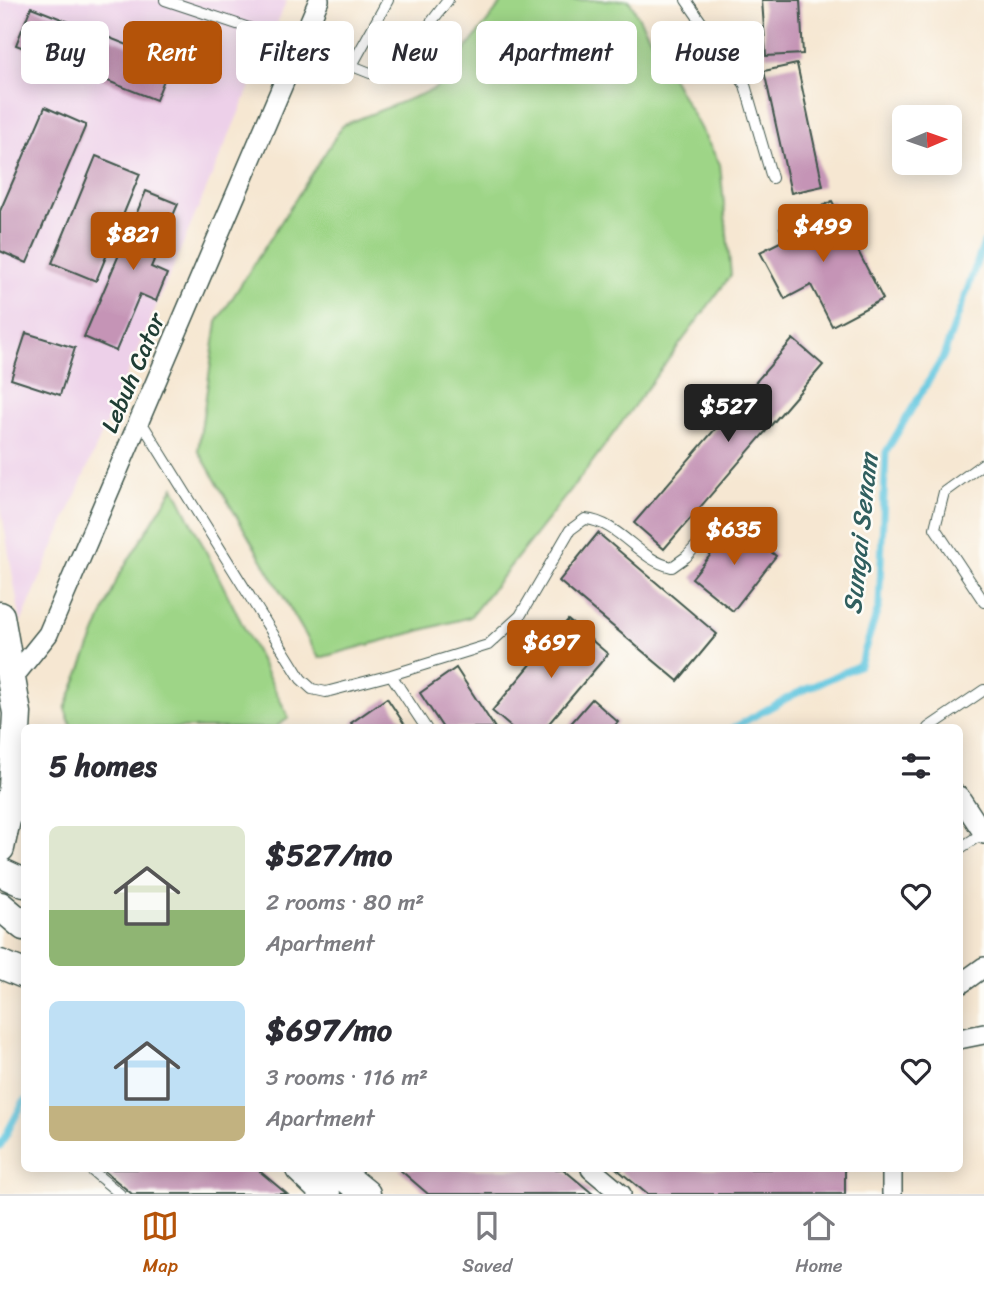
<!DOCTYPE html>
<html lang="en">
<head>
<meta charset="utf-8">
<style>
  body { margin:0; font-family:Sriracha,sans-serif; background:#f7f7f7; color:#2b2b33; height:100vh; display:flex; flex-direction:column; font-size:26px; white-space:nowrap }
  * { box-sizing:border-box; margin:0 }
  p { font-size:23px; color:#7c7c81 }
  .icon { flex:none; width:38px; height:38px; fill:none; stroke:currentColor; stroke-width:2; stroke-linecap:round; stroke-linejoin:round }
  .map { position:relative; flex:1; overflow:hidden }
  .sheet { position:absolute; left:21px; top:724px; width:942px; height:448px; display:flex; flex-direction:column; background:#fff; border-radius:10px; box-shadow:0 4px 18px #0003 }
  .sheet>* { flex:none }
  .top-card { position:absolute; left:21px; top:21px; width:943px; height:63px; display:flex; gap:14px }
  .needle { width:46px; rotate:88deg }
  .controls { position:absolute; left:892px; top:105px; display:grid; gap:14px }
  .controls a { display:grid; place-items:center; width:70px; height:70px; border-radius:10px; background:#fff; box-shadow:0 4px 18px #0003; font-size:35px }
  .price { position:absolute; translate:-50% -60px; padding:0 16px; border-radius:7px; background:#b45309; color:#fff; font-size:23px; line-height:46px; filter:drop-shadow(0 2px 4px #0008) }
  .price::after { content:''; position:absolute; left:50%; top:42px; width:21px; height:16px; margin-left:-10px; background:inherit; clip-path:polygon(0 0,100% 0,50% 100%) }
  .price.selected { background:#222; color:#fff }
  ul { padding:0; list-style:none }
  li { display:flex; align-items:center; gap:21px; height:175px; padding:0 28px }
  li span { display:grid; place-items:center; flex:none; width:196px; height:140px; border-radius:10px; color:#555 }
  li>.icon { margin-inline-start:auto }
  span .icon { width:84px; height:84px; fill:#fffc; stroke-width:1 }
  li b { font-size:30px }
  h2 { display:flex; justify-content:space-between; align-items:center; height:84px; padding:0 28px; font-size:30px }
  .chip { padding:0 24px; border-radius:10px; background:#fff; box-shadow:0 4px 18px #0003; font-size:24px; line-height:63px }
  .chip.selected { background:#b45309; color:#fff }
  .tabs { display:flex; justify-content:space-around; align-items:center; height:98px; border-top:2px solid #e1e1e2; background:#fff; font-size:19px; color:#7c7c81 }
  .tabs a { display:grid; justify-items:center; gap:4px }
  .tabs .selected { color:#b45309 }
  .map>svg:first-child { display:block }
  .built { fill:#edd0e9 }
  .green { fill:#9ed587; stroke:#5e895e; stroke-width:2 }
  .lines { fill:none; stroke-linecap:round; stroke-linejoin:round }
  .stream { stroke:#61c6df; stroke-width:7 }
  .building { fill:#c594b6 }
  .lane-casing { stroke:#3f564c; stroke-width:12 }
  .street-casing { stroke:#3f564c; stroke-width:22 }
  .secondary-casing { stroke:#3f564c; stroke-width:31 }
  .lane { stroke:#fff; stroke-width:10 }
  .street { stroke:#fff; stroke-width:19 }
  .secondary { stroke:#fff; stroke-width:28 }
  .labels { text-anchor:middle; stroke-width:5; stroke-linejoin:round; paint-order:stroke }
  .street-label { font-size:24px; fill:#1f3d34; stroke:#fdfcf7 }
  .water-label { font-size:26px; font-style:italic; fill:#305f5f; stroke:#fdfcf7 }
</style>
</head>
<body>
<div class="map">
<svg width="984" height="1194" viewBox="0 0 984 1194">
  <rect width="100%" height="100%" fill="#fdfcf7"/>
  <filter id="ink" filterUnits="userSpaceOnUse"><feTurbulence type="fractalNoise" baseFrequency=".0143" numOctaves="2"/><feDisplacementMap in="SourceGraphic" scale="14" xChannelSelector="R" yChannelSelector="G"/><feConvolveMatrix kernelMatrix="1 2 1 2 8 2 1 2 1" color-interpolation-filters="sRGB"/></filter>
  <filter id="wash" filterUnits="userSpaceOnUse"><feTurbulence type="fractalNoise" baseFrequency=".00686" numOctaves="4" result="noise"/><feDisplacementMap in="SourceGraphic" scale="28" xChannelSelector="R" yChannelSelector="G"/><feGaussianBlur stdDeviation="1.57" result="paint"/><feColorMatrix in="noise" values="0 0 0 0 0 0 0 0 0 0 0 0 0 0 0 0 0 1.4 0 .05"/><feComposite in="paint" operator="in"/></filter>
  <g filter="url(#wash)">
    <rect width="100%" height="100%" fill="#f6e7d2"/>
    <path class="built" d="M0,0h287l-266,623 -21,-121z"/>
    <path class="green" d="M504,0h125l91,164 11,111 -146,197 -115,145 -151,41 -121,-208 19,-128 126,-197 92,-36z
      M174,487l115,231 -15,10h-202l-7,-19 53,-132z"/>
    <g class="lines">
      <path class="stream" d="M733,728l60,-33 67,-30 19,-59 7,-154 57,-95 41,-114
        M0,1146l24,-45"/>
    </g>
    <g id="blocks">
      <path class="building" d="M762,0h38l3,54 -37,2z
        M31,7l140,55 -15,38 -140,-55z
        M797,64l26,122 -32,7 -27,-122z
        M45,107l41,18 -59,138 -27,-12v-40z
        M96,156l44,18 -44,107 -44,-18z
        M146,191l32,13 -27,63 16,7 -11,27 -16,-7 -24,57 -32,-14z
        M832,201l51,98 -51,27 -21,-41 -26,14 -25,-47 26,-13 -6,-11z
        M26,333l49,15 -15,47 -49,-16z
        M793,339l30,26 -159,184 -30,-26z
        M736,523l40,33 -43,55 -41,-33z
        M598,533l119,101 -39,47 -119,-100z
        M568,620l40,34 -63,74h-33l-20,-17z
        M456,668l39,60h-52l-23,-35z
        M387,698l20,30h-52l-4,-5z
        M592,699l26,23 -5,6h-46z
        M102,1169h155l30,25h-155z
        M399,1169h164l30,25h-165z
        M617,1169h228v25h-198z"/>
    </g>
  </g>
  <g filter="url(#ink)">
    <use href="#blocks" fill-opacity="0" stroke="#3f564c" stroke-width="2"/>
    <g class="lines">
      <g class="lane-casing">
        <path id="lane" d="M165,0l135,45 70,28 29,-8 49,-65
          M686,0l59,85 27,93
          M351,67l37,-67
          M140,420l161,259 11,10 14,3 65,-17 97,-30 32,-29 50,-86 15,-11c35,3 53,41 87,48l14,-10 36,-39
          M984,463l-40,29 -9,36 49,74
          M391,675l35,53
          M928,728l56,-38
          M959,849l24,-16
          M90,1169l30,25"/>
      </g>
      <g class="street-casing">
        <path id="street" d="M11,680l37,-46 271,-634
          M959,796l25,38
          M959,985l25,-18
          M959,1039l25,-5
          M591,1169l30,25
          M892,1169v25"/>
      </g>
      <g class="secondary-casing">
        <path id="secondary" d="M0,616l17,97 -4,74 -13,61
          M0,872l24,11
          M0,906l24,20
          M0,964l24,10
          M300,1169l26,25
          M335,1169l31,25"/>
      </g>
      <use href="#lane" class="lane"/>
      <use href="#street" class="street"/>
      <use href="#secondary" class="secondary"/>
    </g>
  </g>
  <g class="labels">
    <g class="street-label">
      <text transform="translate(133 373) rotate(-67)" y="8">Lebuh Cator</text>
    </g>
    <g class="water-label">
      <text transform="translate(860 534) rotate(-84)" y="9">Sungai Senam</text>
    </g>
  </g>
</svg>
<div class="controls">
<a><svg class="needle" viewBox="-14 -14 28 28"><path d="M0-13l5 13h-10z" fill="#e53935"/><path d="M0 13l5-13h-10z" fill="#7c7c81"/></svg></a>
</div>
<b class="price" style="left:823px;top:264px">$499</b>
<b class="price" style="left:133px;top:272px">$821</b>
<b class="price selected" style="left:728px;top:444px">$527</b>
<b class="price" style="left:734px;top:567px">$635</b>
<b class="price" style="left:551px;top:680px">$697</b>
<div class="top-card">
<a class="chip">Buy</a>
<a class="chip selected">Rent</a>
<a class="chip">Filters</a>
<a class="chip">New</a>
<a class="chip">Apartment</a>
<a class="chip">House</a>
</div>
<section class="sheet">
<h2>5 homes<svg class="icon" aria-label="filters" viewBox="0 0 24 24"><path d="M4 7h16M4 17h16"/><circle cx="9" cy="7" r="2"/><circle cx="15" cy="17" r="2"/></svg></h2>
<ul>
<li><span style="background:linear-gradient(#dfe7d0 60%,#8fb573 0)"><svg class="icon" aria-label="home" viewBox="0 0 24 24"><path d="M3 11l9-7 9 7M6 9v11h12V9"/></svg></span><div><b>$527/mo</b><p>2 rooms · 80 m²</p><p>Apartment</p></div><svg class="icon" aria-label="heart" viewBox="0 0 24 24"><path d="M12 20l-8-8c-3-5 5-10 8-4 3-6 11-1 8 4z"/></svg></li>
<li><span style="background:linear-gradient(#bfe0f5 75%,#c2b280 0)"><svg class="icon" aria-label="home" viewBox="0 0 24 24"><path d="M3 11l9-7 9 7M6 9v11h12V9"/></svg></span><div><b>$697/mo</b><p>3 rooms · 116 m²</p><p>Apartment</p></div><svg class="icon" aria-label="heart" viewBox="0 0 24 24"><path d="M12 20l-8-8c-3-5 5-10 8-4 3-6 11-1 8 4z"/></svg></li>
</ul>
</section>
</div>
<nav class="tabs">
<a class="selected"><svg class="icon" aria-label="map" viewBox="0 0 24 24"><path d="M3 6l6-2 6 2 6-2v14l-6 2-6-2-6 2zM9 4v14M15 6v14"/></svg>Map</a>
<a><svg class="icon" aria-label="saved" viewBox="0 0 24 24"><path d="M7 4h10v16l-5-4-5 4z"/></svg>Saved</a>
<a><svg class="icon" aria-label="home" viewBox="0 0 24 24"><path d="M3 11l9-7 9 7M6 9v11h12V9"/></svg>Home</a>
</nav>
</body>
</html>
